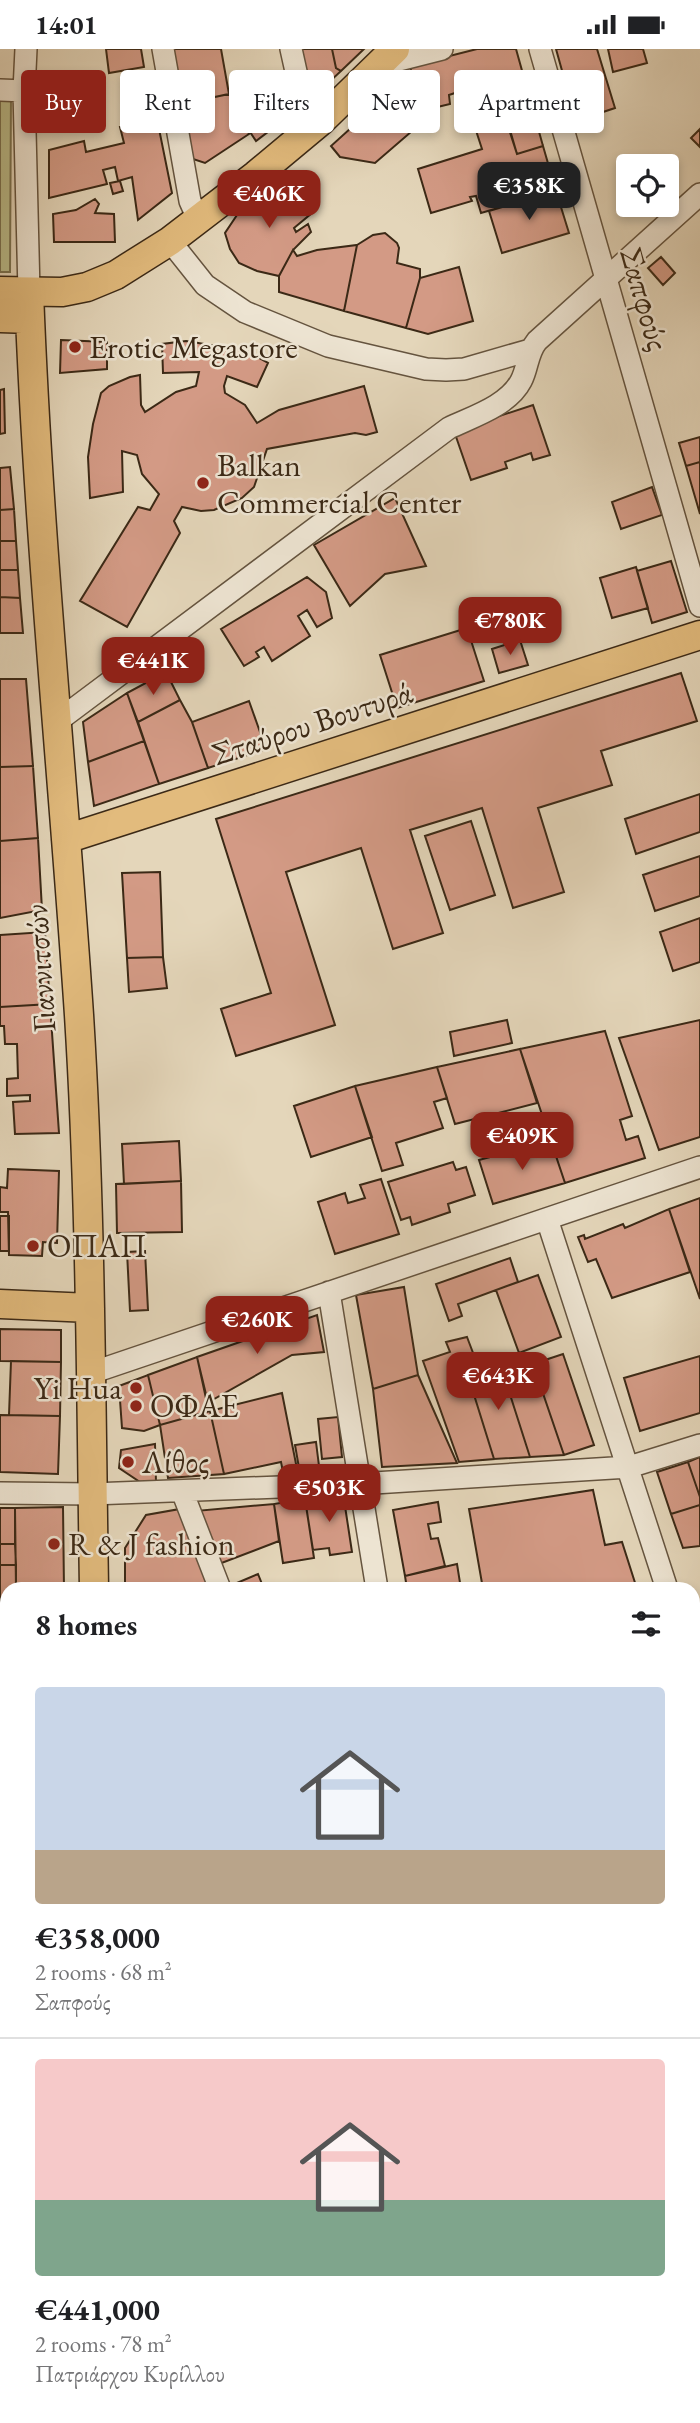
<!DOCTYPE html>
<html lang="en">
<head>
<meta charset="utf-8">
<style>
  body { margin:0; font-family:"EB Garamond",serif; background:#f6f6f6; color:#202124; height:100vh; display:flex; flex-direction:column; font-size:26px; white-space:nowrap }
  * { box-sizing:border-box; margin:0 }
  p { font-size:23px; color:#757577 }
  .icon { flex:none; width:38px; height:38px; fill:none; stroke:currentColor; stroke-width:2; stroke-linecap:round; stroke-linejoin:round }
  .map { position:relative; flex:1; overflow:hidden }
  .panel { position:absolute; left:0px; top:1533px; width:700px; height:842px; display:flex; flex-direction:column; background:#fff; border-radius:21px 21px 0 0; box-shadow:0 4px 10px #0003 }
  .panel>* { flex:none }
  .banner { position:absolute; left:21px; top:21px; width:658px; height:63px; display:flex; gap:14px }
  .fabs { position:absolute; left:616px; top:105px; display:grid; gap:14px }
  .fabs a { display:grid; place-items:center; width:63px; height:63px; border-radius:7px; background:#fff; box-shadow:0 4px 10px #0003; font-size:35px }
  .price { position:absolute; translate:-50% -60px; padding:0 16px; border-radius:14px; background:#8f2418; color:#fff; font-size:23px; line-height:46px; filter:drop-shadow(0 2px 4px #0008) }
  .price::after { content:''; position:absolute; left:50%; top:42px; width:21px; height:16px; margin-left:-10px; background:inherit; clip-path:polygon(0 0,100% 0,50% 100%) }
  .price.current { background:#222; color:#fff }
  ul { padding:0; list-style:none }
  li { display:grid; align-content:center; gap:14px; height:371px; padding:0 35px }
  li+li { border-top:2px solid #e0e0e0 }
  li span { display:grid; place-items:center; height:217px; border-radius:7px; color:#555 }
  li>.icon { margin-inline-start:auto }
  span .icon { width:126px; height:126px; fill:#fffc; stroke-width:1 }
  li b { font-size:30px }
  h2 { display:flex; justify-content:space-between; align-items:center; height:84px; padding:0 35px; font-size:30px }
  .tag { padding:0 24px; border-radius:7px; background:#fff; box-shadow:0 4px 10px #0003; font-size:24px; line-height:63px }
  .tag.current { background:#8f2418; color:#fff }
  .status { display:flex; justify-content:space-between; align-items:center; height:49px; padding:0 35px; background:#fff; direction:ltr }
  .status svg { height:19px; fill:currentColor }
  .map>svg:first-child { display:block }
  .green { fill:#babc8b; stroke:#7a7250; stroke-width:2 }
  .building { fill:#d39a85; stroke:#3b2916; stroke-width:2 }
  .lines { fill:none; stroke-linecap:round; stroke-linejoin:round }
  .minor-casing { stroke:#65543f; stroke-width:24 }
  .major-casing { stroke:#3b2916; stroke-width:31 }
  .minor { stroke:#ede4d2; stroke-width:21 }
  .major { stroke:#e2bb7d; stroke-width:28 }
  .poi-dot { fill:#8f2418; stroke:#ede4d2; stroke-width:2.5 }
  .labels { text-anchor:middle; stroke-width:5; stroke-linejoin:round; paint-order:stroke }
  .street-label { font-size:32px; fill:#3b2916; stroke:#ede4d2 }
  .poi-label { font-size:32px; fill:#3b2916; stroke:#ede4d2; text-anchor:start }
</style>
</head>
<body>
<div class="status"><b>14:01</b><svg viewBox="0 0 49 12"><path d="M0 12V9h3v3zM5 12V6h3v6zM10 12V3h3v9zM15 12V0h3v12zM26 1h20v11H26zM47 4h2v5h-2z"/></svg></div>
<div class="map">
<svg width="700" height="2374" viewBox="0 0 700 2374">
  <rect width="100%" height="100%" fill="#e4d6ba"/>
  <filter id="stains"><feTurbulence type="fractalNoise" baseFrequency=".00286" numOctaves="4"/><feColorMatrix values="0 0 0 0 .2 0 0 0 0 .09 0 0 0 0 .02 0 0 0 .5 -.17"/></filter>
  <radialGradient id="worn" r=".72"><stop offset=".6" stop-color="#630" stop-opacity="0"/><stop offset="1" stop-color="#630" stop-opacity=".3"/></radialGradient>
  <path class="green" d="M0,43h11l-1,180h-10z"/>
  <path class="building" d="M106,0h35l3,18 -35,6z
    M172,0h49l8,45 -47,10z
    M298,0h34l4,19 5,3 -15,14 -21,-2z
    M332,0h32l-23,22 -5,-3z
    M477,0h39l27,97 -26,8 -24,-74 -44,15 1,9 -25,6 -4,-25 -9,-10 -2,-9z
    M556,0h41l18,59 -39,13z
    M608,0h35l4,14 -34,9z
    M404,31l12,12 10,27 -51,44 -35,-6 -9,-11z
    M287,34l7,29 -38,29 -17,-26z
    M229,45l20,40 -44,29 -15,-5 -8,-54z
    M502,54l15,51 26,-8 13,45 -75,22 -5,-17 -6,1 2,4 -41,12 -13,-44 64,-20 -12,-37z
    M157,70l15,74 -34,27 -6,-43 -14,4 -3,-14 -12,3 4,14 -58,14v-48l35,-9 2,11 38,-9 -4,-16z
    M700,80v18l-9,-9z
    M120,132l3,10 -10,3 -3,-11z
    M293,136l19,28 -18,15 2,4 12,-8 3,8 -18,18 -14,26 -22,-5 -18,-8 -9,-14 -5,-16 12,-18 14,-19 20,-8 10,2z
    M556,142l13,42 -67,20 -13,-42z
    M95,150l4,5 -4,9 19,1 1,28h-61l-1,-28 23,-4z
    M385,184l12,10 2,5 -2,15 23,6v9l-14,50 -62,-17 13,-66 16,-10z
    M357,196l-13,66 -65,-19v-16l14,-26 4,6 20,-6z
    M661,208l14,16 -12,12 -15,-17z
    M459,218l14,54 -45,13 -22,-6 14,-50z
    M61,291l46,2v27l-47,4z
    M186,292l61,10 21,12 -11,24 -30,-11 -3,10 1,7 20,12 12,18 22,-13 85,-24 13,46 -11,3 -11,-2 -88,16 -13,38 -12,11 -28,12 -13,1 -19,-4 -8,14 6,12 -53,94 -47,-26 58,-94 12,3 9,-16 -17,-20 -5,-19 -15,-4 1,41 -33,6 -2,-41 5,-33 8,-31 8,-7 21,-9 10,-2 1,30 4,7 31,-20 20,-6 3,-14 -36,1 -1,-29z
    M4,340l1,44 -5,1v-44z
    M533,356l17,50 -17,5 -2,-7 -26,9 2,6 -36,12 -17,-49z
    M700,388v25l-14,4 -7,-23z
    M700,413v52l-14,-48z
    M10,418l4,42 -14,1v-42z
    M652,438l10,28 -41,14 -9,-27z
    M395,449l31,68 -41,8 -35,32 -36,-61z
    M14,460l2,32h-16v-31z
    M0,492h16l2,29h-18z
    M671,512l16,51 -35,11 -15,-52z
    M636,518l12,41 -36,10 -12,-40z
    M0,521h18l2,28 -20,-1z
    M307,528l19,15 6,26 -15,9 -10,-17 -9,6 12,20 -38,25 -8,-14 -8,5 3,5 -15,9 -23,-37z
    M0,548l20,1 3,35h-23z
    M467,579l17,53 -87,27 -17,-53z
    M520,591l8,25 -29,8 -7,-24z
    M166,623l14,28 -42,22 -11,-29z
    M681,624l16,48 -96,30 11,34 -74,23 26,84 -51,16 -31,-100 -72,22 33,103 -50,16 -32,-101 -75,24 49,153 -99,31 -15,-47 50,-16 -55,-174z
    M0,630h26l7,87 -33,1z
    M127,644l17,48 -56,21 -5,-40z
    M180,651l12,22 16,46 -49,16 -21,-62z
    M249,652l17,48 -58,19 -16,-46z
    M144,692l15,43 -65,22 -6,-44z
    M33,717l5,72 -38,3v-74z
    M700,745v38l-64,22 -11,-35z
    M471,772l24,74 -45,15 -25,-74z
    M38,789l4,72 -42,8v-77z
    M700,807v40l-45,15 -12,-36z
    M160,823l3,85 -36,1 -5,-85z
    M700,869v44l-27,9 -13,-39z
    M45,883l5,72 -50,3v-72z
    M163,908l4,31 -38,4 -2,-34z
    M50,955l9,129 -44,1 -2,-32 17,-1v-6l-23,1v-17l11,-1 -1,-34h-12l-1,-18h-4v-19z
    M507,971l5,23 -58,13 -4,-24z
    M700,971v117l-41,13 -40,-112z
    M605,982l27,85 -12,4 6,20 12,-4 7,22 -80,25 -45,-134z
    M520,1000l17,54 -82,21 -18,-57z
    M437,1018l10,31 -13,4 9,26 -47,15 7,22 -21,6 -27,-85z
    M355,1037l17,51 -61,20 -17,-51z
    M179,1092l2,40 -57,3 -2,-40z
    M551,1092l14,42 -72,21 -14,-44z
    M453,1113l3,8 10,-3 9,28 -27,9 2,8 -38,13 -2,-8 -9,3 -13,-38z
    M8,1120l51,2 -2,72 -14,-1 -1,14 -33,-1 -1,-43h-8v-25l7,1z
    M381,1130l18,55 -64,20 -17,-52 27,-9 3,10 17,-5 -5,-13z
    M181,1132l1,51 -65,1 -1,-49z
    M700,1149v101l-31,-90z
    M669,1160l21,63 -78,26 -16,-39 -8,3 -10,-25 6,-2 1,4 38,-15 2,4z
    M0,1167h9v35h-9z
    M145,1202l3,59 -18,1 -3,-59z
    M510,1209l8,24 -60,22 4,12 -13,5 -13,-37z
    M538,1226l23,62 -42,16 -23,-63z
    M404,1238l14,88 -45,14 -17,-94z
    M317,1266l7,37 -32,3 -85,48 -10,-46z
    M0,1280l61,1v32l-61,-1z
    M467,1288l11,29 -12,3 28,90 -35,3 -36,-101 27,-9 -4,-10z
    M563,1305l31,91 -30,10 -31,-91z
    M700,1307v57l-60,18 -16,-53z
    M197,1308l13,54 -50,14 -12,-50z
    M11,1312l50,1 -1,54 -51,-1z
    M500,1315l6,18 24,75 -36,2 -28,-90z
    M536,1324l28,82 -34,2 -24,-75z
    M148,1326l12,50 -16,6 -22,-3 -3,-42z
    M418,1326l39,88 -75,4 -9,-78z
    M282,1344l16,81 -14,3 -3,-15 -57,12 -14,-63z
    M210,1362l14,63 -56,4 -8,-53z
    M0,1366l60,1 -2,58 -58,-2z
    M338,1368l4,40 -20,2 -4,-40z
    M316,1393l3,24 -20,2 -4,-23z
    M155,1395l1,38h-16l-21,-14 2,-18z
    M700,1408v40l-12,-35z
    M688,1413l12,35v8l-29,9 -14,-42z
    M593,1441l12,55 17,-3 15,47h-154l-14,-80z
    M343,1444l9,59 -22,3 -1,-7 -16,2 -8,-51z
    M305,1450l9,59 -31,5 -9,-59z
    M438,1453l3,20 -13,2 3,15 7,-1 7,28 -40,10 -12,-66z
    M274,1455l5,37 -60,23 -24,-53z
    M700,1456v41l-17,2 -12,-34z
    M63,1458l1,82h-48l-1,-81z
    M0,1459h15v36h-15z
    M180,1460l32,80h-87v-41l21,-33z
    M0,1495h15l1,21h-16z
    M457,1515l4,25h-54l-2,-13z
    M0,1516h16v24h-9v10h-7z
    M258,1525l6,15h-30l-2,-4z
    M0,1550h7v83h-7z
    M0,1647h7v62h-7z
    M693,1694l7,20v11l-7,3z
    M700,1725v88l-7,-5v-80z
    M7,1748v23l-7,1v-23z
    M4,1783l3,53h-7v-52z
    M693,1828l7,5v12l-7,10z
    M693,1998l7,5v48l-7,10z
    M0,2037h7v38l-7,1z
    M0,2107h7v25h-6l-1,8z
    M693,2138l7,5v71l-7,-5z
    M0,2231h7v70h-7z
    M0,2362h7v6h73v6h-80z
    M145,2368h22v5l-21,1z
    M170,2368h72v2l-72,3z"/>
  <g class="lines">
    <g class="minor-casing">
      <path id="minor" d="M26,0l-2,42 5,201
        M163,0l27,152 9,20
        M291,0l8,36 23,35
        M540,0l160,557
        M379,16l63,-16
        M0,41l24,1
        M170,192l35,44 40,27 83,34 98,23 20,1 18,-1 66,-19
        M55,674l394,-295c23,-11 59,-22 72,-47 7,-13 6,-28 16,-40l163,-147
        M547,1170l120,370
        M329,1243l48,297
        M91,1324l609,-206
        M182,1442l38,98
        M0,1444l92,1 266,-10 271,-17 71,-22
        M693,1622l7,23
        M693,1883l7,-10
        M0,2090h7
        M693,2276l7,4
        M0,2323h7"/>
    </g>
    <g class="major-casing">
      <path id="major" d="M0,242l62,1 25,-5 29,-12 54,-34 86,-66 66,-55 73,-71
        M29,243c9,242 34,482 50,723 12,191 12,383 15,574
        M0,269l30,1
        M66,790l634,-204
        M0,1255l90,4
        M109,2374v-6"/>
    </g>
    <use href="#minor" class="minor"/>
    <use href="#major" class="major"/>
  </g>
  <g class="poi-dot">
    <circle cx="75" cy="298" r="7"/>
    <circle cx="203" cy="434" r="7"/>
    <circle cx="33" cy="1197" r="7"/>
    <circle cx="136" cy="1339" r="7"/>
    <circle cx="136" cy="1357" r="7"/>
    <circle cx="128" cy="1413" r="7"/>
    <circle cx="54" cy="1495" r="7"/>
  </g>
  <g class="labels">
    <g class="street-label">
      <text transform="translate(645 250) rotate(74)" y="11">Σαπφούς</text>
      <text transform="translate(312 674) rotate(-18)" y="11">Σταύρου Βουτυρά</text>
      <text transform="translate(40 919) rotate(-94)" y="11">Γιαννιτσών</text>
    </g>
    <g class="poi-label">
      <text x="89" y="309">Erotic Megastore</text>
      <text x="217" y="427">Balkan<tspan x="217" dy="37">Commercial Center</tspan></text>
      <text x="47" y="1208">ΟΠΑΠ</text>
      <text x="122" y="1350" text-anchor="end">Yi Hua</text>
      <text x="150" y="1368">ΟΦΑΕ</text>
      <text x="142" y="1424">Λίθος</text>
      <text x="68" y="1506">R &amp; J fashion</text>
    </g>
  </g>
  <rect width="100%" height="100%" filter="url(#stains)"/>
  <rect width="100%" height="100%" fill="url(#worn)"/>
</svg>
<div class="fabs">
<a><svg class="icon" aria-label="locate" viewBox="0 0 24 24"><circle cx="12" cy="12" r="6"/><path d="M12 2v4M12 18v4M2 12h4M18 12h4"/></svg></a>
</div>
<b class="price current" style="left:529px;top:173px">€358K</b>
<b class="price" style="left:269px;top:181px">€406K</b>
<b class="price" style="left:510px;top:608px">€780K</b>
<b class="price" style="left:153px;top:648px">€441K</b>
<b class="price" style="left:522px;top:1123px">€409K</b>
<b class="price" style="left:257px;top:1307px">€260K</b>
<b class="price" style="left:498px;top:1363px">€643K</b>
<b class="price" style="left:329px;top:1475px">€503K</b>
<div class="banner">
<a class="tag current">Buy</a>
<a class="tag">Rent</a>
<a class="tag">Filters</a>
<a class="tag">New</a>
<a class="tag">Apartment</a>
</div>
<section class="panel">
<h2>8 homes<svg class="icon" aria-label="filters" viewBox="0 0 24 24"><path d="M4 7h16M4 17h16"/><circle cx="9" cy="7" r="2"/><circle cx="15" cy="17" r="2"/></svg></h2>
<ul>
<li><span style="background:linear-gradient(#c9d6e8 75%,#b9a48a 0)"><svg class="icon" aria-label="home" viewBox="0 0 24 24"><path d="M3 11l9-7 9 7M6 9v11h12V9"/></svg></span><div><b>€358,000</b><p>2 rooms · 68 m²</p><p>Σαπφούς</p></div></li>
<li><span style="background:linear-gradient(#f6c9c9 65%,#7fa58c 0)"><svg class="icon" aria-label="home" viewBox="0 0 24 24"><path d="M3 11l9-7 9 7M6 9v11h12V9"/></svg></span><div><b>€441,000</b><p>2 rooms · 78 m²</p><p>Πατριάρχου Κυρίλλου</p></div></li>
</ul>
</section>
</div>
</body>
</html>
